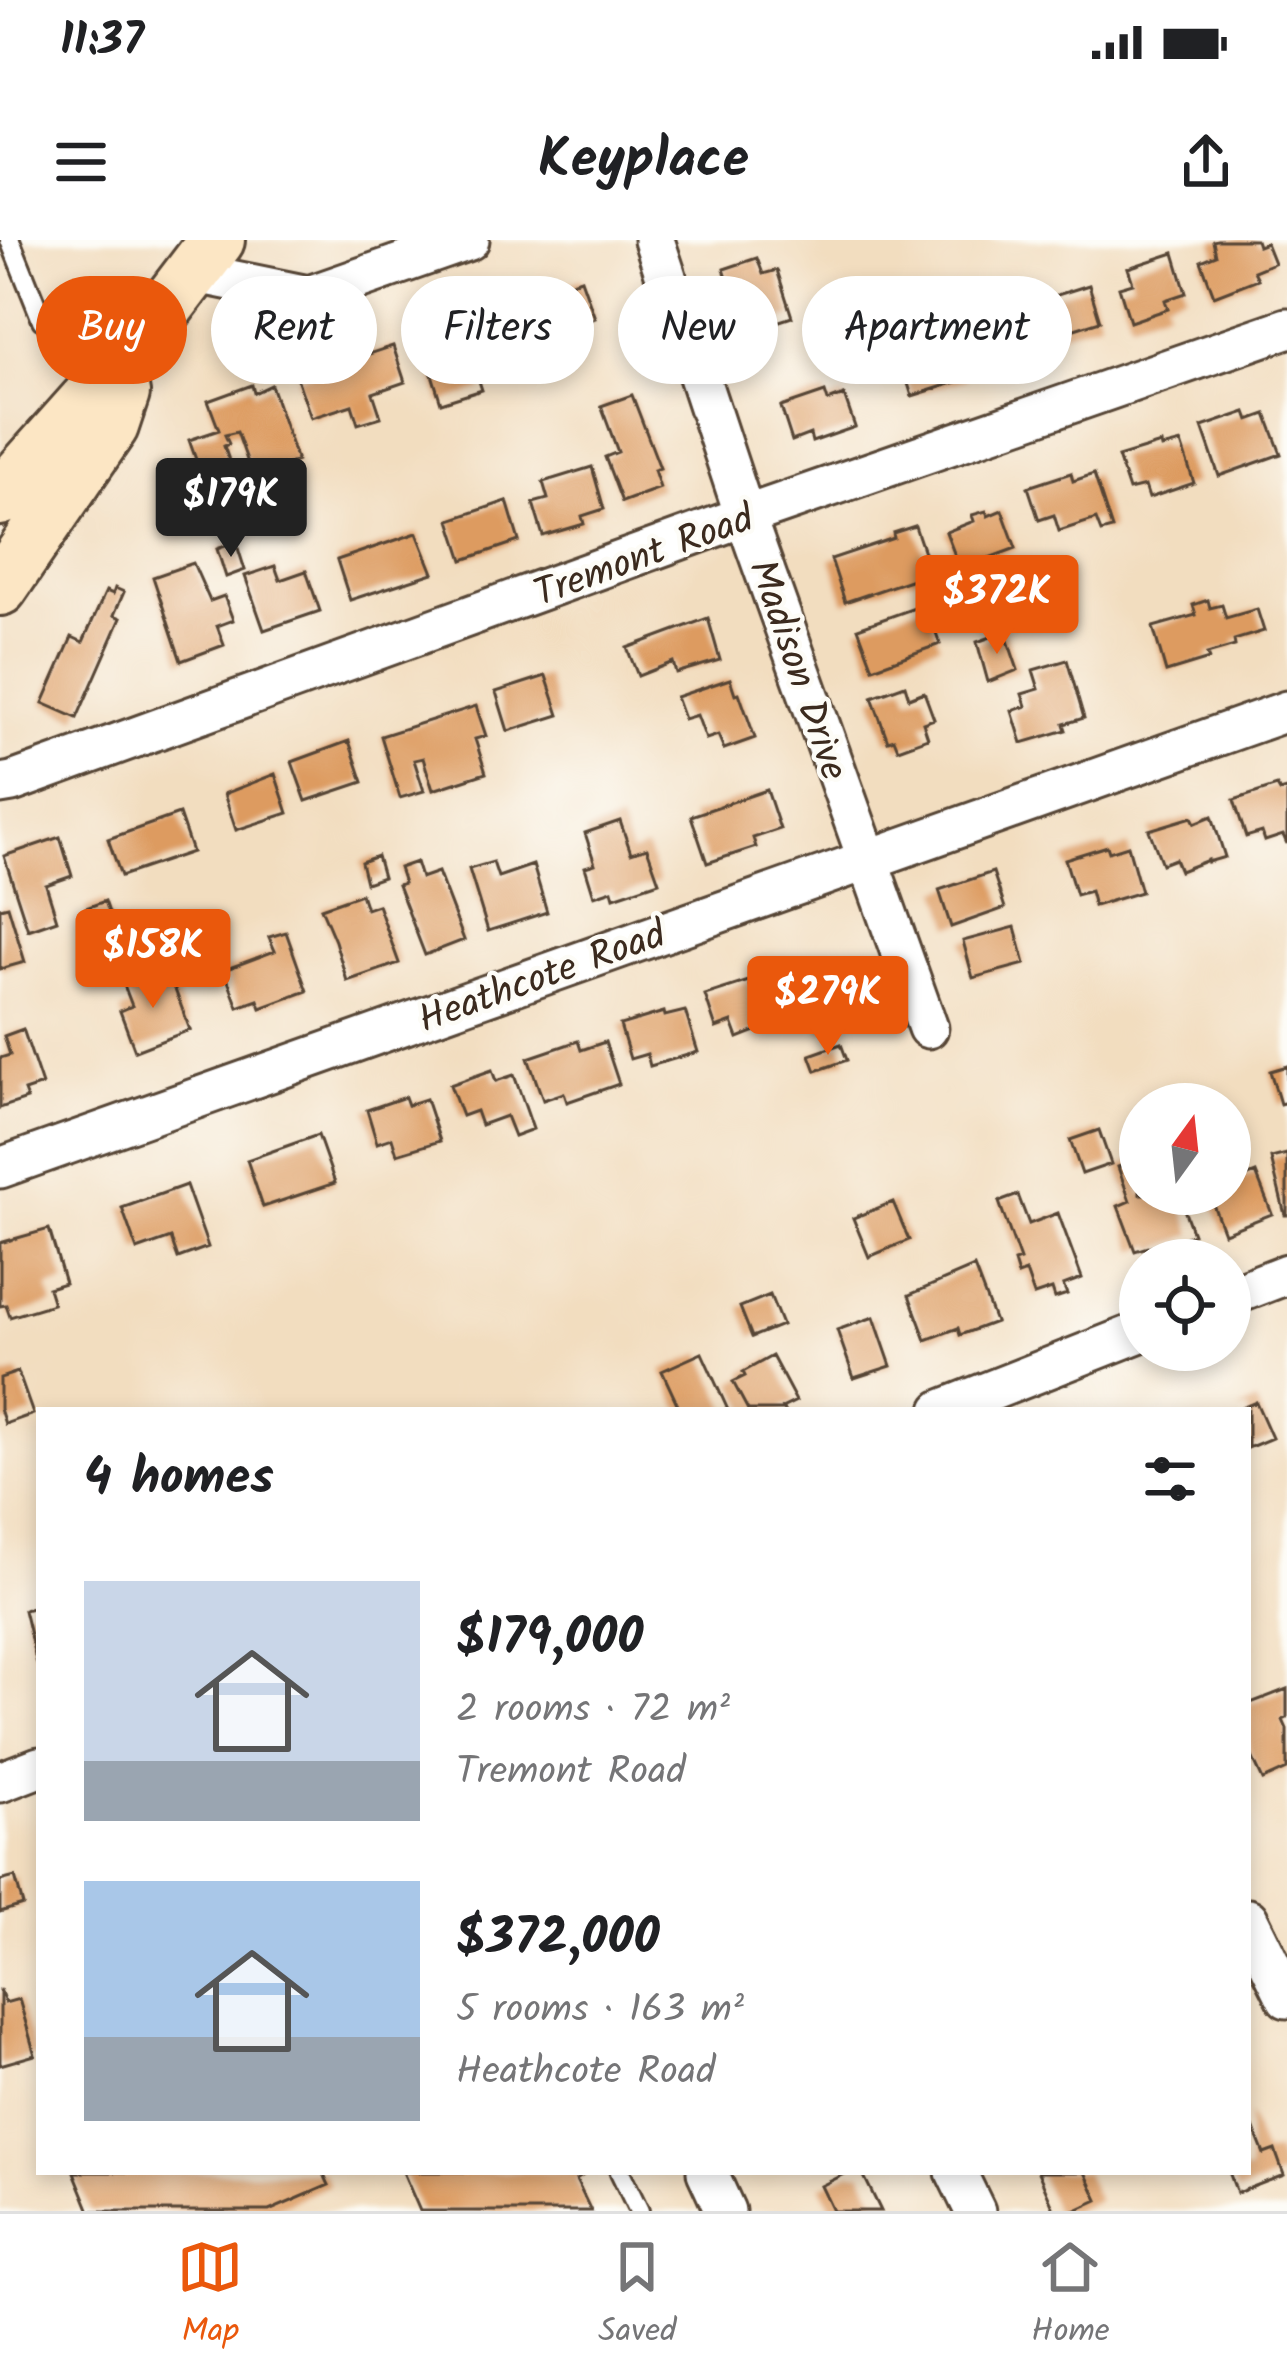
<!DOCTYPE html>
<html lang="en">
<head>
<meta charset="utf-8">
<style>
  body { margin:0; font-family:Kalam,sans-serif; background:#f6f6f6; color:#202124; height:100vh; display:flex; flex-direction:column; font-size:45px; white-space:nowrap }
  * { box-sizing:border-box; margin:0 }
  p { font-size:39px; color:#757577 }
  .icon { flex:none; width:66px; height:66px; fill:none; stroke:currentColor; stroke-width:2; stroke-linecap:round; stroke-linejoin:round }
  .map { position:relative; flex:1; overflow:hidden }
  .details { position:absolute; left:36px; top:1167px; width:1215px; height:768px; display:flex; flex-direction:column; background:#fff; border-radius:0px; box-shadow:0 6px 18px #0003 }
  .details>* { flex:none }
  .top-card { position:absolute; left:36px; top:36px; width:1215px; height:108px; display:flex; gap:24px }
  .needle { width:78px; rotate:15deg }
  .tools { position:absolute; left:1119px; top:843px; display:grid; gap:24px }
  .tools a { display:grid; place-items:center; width:132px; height:132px; border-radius:50%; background:#fff; box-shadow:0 6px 18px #0003; font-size:60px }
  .price { position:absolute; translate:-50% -102px; padding:0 27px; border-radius:12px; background:#ea580c; color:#fff; font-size:39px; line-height:78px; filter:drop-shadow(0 3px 6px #0008) }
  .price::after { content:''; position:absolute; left:50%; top:72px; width:36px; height:27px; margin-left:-18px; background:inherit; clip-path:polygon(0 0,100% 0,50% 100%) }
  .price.on { background:#222; color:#fff }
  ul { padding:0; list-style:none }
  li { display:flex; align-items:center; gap:36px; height:300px; padding:0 48px }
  li span { display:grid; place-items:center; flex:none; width:336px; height:240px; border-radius:0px; color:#555 }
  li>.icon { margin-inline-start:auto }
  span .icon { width:144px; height:144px; fill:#fffc; stroke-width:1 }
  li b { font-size:51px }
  h2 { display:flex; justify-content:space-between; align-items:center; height:144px; padding:0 48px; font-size:51px }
  .chip { padding:0 42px; border-radius:54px; background:#fff; box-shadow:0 6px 18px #0003; font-size:42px; line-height:108px }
  .chip.on { background:#ea580c; color:#fff }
  .status { display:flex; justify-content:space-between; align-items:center; height:84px; padding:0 60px; background:#fff; direction:ltr }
  .status svg { height:33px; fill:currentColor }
  header { display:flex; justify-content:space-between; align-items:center; height:156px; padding:0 48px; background:#fff; font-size:54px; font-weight:800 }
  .tab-bar { display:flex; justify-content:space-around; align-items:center; height:168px; border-top:3px solid #e0e0e0; background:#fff; font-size:33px; color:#757577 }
  .tab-bar a { display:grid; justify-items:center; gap:6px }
  .tab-bar .on { color:#ea580c }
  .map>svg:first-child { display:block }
  .building { fill:#dd9b61 }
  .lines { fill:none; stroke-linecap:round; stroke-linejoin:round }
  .lane-casing { stroke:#564536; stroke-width:24 }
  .street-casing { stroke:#564536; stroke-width:45 }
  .secondary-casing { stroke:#564536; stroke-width:60 }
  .lane { stroke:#fff; stroke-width:18 }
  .street { stroke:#fff; stroke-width:39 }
  .secondary { stroke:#fce6c4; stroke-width:54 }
  .labels { text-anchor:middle; stroke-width:9; stroke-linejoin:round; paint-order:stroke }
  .street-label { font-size:39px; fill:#3b2a1e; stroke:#fdfcf7 }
</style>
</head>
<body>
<div class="status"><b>11:37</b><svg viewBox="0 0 49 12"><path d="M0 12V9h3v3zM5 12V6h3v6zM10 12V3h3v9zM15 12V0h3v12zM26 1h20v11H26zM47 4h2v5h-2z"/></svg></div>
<header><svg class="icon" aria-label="menu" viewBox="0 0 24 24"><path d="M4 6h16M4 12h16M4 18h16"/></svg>Keyplace<svg class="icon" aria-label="share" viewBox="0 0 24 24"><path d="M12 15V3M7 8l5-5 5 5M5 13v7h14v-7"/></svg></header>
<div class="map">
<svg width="1287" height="1971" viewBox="0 0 1287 1971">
  <rect width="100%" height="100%" fill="#fdfcf7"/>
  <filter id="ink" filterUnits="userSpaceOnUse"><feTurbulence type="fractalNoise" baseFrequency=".00833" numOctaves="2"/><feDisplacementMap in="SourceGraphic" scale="24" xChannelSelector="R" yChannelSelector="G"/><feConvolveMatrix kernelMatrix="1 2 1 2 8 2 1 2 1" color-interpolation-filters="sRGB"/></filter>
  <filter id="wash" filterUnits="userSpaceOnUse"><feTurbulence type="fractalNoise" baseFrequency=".004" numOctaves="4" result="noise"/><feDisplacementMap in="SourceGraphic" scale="48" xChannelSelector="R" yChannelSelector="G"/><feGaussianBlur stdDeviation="2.7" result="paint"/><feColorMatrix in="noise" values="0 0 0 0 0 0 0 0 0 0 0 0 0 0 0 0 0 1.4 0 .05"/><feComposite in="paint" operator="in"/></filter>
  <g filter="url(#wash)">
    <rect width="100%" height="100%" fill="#f2ddbf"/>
    <g id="blocks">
      <path class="building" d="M1217,0h39l2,6 8,-3 8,20 -20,8 4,8 -44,17 -13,-35 15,-6 -3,-14z
        M1174,13l12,40 -21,7 3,9 -38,13 -11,-35 14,-4 -5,-15z
        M757,18l6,16 14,-4 15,47 -40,13 -6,-20 -8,2 -14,-43z
        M561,38l2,7 18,-6 14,39 -43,15 6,18 -17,6 -23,-64z
        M1089,45l11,36 -54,17 -11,-36z
        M939,69l5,17 20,-7 14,44 -16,5 4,11 -54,17 -14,-44 -16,6 -9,-28z
        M458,80l6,15 10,-3 13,40 -10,3 5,15 -41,13 -22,-70z
        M393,106l12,36 -32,11 8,24 -23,7 -6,-19 -41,13 -14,-40z
        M252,145l2,8 17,-8 26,76 -44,16 -16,-45 -12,3 4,9 -5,2 8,23 -29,10 -14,-39 30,-10 -11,-29z
        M825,152l3,9 16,-6 11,32 -43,15 -2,-8 -18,7 -11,-34z
        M632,155l28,73 -6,2 6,18 -38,14 -17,-45 13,-5 -17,-46z
        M1246,172l3,8 17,-6 15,40 -62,22 -17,-49z
        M1181,203l13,40 -45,15 -4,-12 -16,4 -11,-33 43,-13 1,4z
        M592,227l12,42 -22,7 2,8 -41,12 -10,-33 15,-4 -5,-17z
        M1071,233l2,8 21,-7 18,55 -11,3 -5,-13 -37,12 -5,-16 -15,5 -11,-33z
        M507,261l12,40 -56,19 -13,-40z
        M1002,270l14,38 -43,16 -2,-3 -12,5 -13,-34 28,-11 -2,-6 14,-4 2,5z
        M915,286l16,47 -86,29 -14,-43 63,-21 -1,-5z
        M417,293l16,40 -83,27 -13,-40z
        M236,302l9,28 -19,7 -9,-28z
        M193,323l17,38 14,-5 9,24 -16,6 7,19 -43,16 -28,-84z
        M275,326l5,14 26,-9 14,40 -56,19 -19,-54z
        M115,348l9,4 -10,23 7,3 -44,100 -34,-15 29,-66 11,5 23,-51 7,3z
        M1208,360l2,8 12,-3 4,13 31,-9 7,22 -30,9 1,6 -28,8 2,5 -43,13 -13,-45 43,-12 -3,-10z
        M926,364l14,40 -67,24 -15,-40z
        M708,378l12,42 -44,13 -3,-11 -35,14 -11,-28z
        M1005,392l13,38 -30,12 -11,-40z
        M1067,420l17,58 -20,6 2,6 -44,13 -10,-32 14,-5 -4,-12 17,-5 -6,-19z
        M546,436l13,39 -51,16 -12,-39z
        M730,439l5,15 4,-1 16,45 -31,11 -6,-14 -12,4 -9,-24 -13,4 -8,-22z
        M905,445l4,13 15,-6 10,27 -11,4 5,15 -30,11 -4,-10 -6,2 -16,-44z
        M476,466l10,30 -11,3 11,34 -53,17 -10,-32 -9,2 10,31 -24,7 -19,-62z
        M349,501l14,41 -57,19 -14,-39z
        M275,534l13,39 -52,17 -12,-36z
        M1277,546l3,5 7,-2v55l-4,-9 -18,6 -3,-9 -16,5 -12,-37z
        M767,550l13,39 -27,9 3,9 -49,16 -16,-47z
        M179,574l13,38 -71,24 -13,-37z
        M1212,576l13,41 -17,5v-2l-28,11 -5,-12 -13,5 -13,-34 43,-13 3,6z
        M620,581l11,32 16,-5 12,34 -45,15 -2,-7 -18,6 -9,-29 10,-3 -10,-31z
        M60,597l12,39 -26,9 11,35 -29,10 -24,-74z
        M1107,606l2,6 19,-6 13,46 -47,14 -4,-15 -14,4 -11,-36z
        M377,616l6,21 -17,6 -5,-21z
        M416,622l5,16 17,-6 26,68 -39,15 -27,-70 6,-2 -5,-15z
        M493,622l5,15 35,-12 14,47 -59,19 -19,-62z
        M993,632l12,36 -54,19 -12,-37z
        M361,654l5,15 12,-4 21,58 -52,18 -12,-40 -14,-33z
        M105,661l11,32 -20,6 -10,-31z
        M8,666l17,56 -25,7v-61z
        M1015,687l10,37 -52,14 -10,-37z
        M286,692l21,59 -46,17 -3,-8 -20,7 -14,-37 51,-19 -6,-14z
        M830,722l5,14 4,-1 15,44 -33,12 -5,-15 -10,4 -16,-44z
        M167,728l23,62 -55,21 -15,-40 12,-5 -8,-21z
        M749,741l2,7 18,-7 15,39 -46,18 -6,-16 -16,6 -11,-33z
        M685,771l13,41 -48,14 -3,-12 -17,5 -10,-34 44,-13 1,4z
        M23,789l19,56 -18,6 3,8 -27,9v-50l10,-3 -6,-19z
        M578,801l3,9 24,-8 14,42 -52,18 -3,-9 -21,7 -15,-42z
        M841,804l6,16 -31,11 -6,-16z
        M1287,826v36l-7,2 -10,-33z
        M492,830l4,11 18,-6 19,54 -19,7 -8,-20 -25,9 -5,-14 -14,5 -12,-31z
        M405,857l3,8 18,-6 14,42 -43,13 -5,-16 -15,5 -10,-33z
        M1099,890l12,34 -29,10 -12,-34z
        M318,895l17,48 -72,24 -16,-47z
        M1287,914v61h-2l-14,-57z
        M1140,919v35h31l4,13 7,-3 11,30 -37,16 -2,-5 -19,6 -17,-45 12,-5 -12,-34z
        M1256,933l16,41 -48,19 -15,-39h21v-11z
        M186,945l22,62 -30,11 -7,-20 -34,12 -15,-42z
        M1018,955l11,29 29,-11 24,65 -19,7 4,9 -12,4 -3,-9 -18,6 -8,-23 -8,3 -4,-13 6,-2 -21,-58z
        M893,962l16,38 -40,17 -16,-39z
        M49,989l16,54 -17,5 5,16 -43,13 -4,-12 -6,1v-63z
        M974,1027l21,55 -35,13 -2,-7 -32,12 -17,-45z
        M770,1055l12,30 -30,12 -12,-30z
        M874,1077l17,49 -37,12 -17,-48z
        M702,1113l26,57h-48l-18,-39z
        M772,1116l24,45 -14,7 2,2h-36l-15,-28 12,-6 -2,-4z
        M18,1132l15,42 -28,10 -5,-15v-31z
        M1256,1162l16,36 -24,10v-38h-11z
        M39,1366v58h-2l-13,-54z
        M1287,1449v29l-4,2 4,9v40l-24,11 -15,-32v-44z
        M15,1637l8,28 -23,7v-31z
        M0,1749l5,14 14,-4 16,56 -35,10z
        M1248,1874l16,40 11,-4 9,25 -47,18 -8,-21h19z
        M74,1932h249l6,13 -60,26h-179z
        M403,1932h185l-12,8 15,31h-171z
        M849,1932h13l19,39h-48l-12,-25z
        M1038,1932h47l13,28 -24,11h-19z"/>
    </g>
  </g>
  <g filter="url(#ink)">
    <use href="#blocks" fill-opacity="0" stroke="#564536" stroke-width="3"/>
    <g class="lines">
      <g class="lane-casing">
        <path id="lane" d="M10,0l32,80 89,18
          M620,1932l19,39"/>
      </g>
      <g class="street-casing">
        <path id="street" d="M654,0l91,276 183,512
          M191,32l118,24 160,-56
          M0,544l12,-2 733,-266 542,-188
          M0,928l1287,-457
          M1230,1056l57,-22
          M942,1170l198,-78
          M0,1542l39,-15
          M1248,1679l39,79
          M707,1932l18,39
          M956,1932l19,39"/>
      </g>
      <g class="secondary-casing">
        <path id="secondary" d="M0,258l141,-158 76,-100
          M0,348l111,-162 11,-33"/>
      </g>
      <use href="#lane" class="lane"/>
      <use href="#street" class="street"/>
      <use href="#secondary" class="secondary"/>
    </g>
  </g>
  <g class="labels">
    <g class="street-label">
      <text transform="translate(643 314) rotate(-20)" y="14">Tremont Road</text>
      <text transform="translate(800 429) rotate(71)" y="14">Madison Drive</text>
      <text transform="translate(541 735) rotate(-20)" y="14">Heathcote Road</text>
    </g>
  </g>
</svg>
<div class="tools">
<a><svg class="needle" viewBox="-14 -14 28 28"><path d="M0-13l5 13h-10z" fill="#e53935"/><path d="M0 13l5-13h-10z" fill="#757577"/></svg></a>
<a><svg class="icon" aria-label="locate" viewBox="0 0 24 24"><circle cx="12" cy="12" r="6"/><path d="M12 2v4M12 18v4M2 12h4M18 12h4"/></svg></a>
</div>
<b class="price on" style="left:231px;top:320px">$179K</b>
<b class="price" style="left:997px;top:417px">$372K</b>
<b class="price" style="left:153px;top:771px">$158K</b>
<b class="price" style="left:828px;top:818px">$279K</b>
<div class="top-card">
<a class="chip on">Buy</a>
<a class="chip">Rent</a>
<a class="chip">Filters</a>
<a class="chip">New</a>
<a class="chip">Apartment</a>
</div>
<section class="details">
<h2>4 homes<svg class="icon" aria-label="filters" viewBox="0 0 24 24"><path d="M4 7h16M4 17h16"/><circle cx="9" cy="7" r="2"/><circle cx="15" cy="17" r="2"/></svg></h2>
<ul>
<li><span style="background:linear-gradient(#c9d6e8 75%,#9aa5b1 0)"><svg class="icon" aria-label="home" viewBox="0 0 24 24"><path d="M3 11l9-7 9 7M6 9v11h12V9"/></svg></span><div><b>$179,000</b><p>2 rooms · 72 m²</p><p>Tremont Road</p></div></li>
<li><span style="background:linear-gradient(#a9c7e8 65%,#9aa5b1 0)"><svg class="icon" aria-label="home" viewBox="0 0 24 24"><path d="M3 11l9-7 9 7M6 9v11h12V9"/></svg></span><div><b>$372,000</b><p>5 rooms · 163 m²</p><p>Heathcote Road</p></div></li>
</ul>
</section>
</div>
<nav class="tab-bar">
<a class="on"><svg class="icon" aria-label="map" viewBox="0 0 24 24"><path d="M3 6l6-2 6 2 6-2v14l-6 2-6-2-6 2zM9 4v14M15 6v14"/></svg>Map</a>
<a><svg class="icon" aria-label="saved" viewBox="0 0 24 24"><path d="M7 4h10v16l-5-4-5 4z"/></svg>Saved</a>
<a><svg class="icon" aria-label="home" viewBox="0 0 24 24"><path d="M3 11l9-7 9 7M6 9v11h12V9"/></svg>Home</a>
</nav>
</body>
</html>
